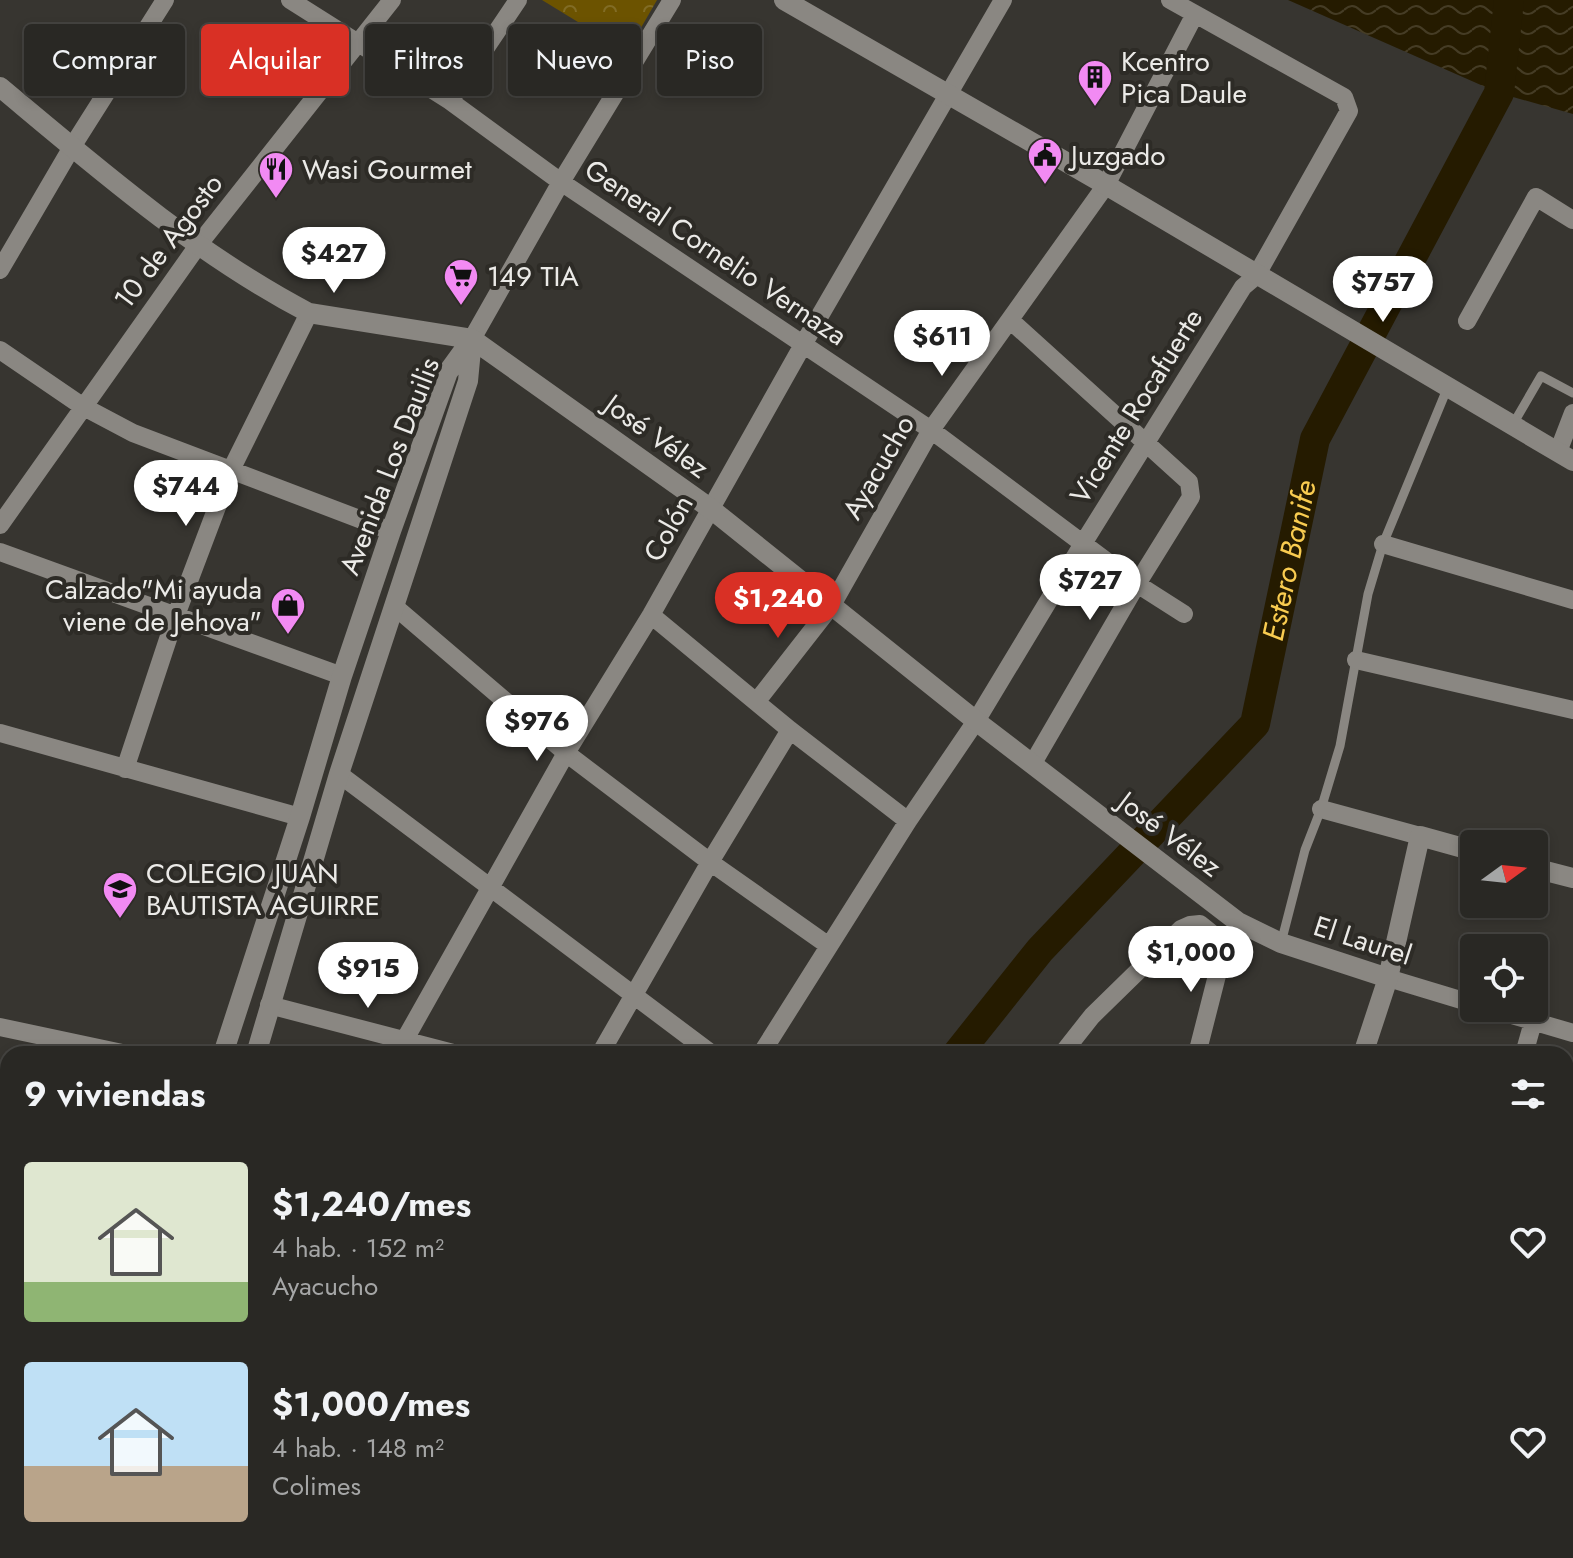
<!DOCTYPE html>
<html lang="es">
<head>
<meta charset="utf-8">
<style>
  body { margin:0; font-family:Jost,sans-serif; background:#353431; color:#f1f3f6; height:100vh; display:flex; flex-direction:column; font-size:30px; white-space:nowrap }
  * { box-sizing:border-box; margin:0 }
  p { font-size:26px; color:#a5a6a6 }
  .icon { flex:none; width:44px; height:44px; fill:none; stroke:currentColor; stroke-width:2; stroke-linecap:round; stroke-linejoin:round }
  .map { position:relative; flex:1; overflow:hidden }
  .panel { position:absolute; left:0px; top:1046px; width:1574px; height:512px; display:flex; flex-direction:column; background:#292824; border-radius:24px 24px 0 0; box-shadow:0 4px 12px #0003,0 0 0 2px #454441 }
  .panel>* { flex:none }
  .banner { position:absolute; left:24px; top:24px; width:800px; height:72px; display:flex; gap:16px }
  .needle { width:52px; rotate:75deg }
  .controls { position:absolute; left:1460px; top:830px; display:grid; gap:16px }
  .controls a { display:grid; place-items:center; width:88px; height:88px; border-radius:8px; background:#292824; box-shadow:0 4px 12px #0003,0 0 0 2px #454441; font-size:40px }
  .price { position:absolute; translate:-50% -68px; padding:0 18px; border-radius:28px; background:#fff; color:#222; font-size:26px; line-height:52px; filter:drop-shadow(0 2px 4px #0008) }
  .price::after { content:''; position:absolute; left:50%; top:48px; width:24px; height:18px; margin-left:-12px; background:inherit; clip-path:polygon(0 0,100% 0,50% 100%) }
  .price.active { background:#d93025; color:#fff }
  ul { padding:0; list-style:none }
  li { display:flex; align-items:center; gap:24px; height:200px; padding:0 24px }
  li span { display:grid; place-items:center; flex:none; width:224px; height:160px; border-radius:8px; color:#555 }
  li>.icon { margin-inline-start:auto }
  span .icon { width:96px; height:96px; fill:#fffc; stroke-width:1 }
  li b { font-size:34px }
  h2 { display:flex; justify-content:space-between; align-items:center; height:96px; padding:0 24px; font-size:34px }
  .pill { padding:0 28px; border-radius:8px; background:#292824; box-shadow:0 4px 12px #0003,0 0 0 2px #454441; font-size:28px; line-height:72px }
  .pill.active { background:#d93025; color:#fff }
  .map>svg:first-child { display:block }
  .park { fill:url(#park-crowns) }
  .water { fill:url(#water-waves) }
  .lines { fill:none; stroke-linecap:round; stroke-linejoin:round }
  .river { stroke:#251b00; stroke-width:30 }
  .lane { stroke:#8a8782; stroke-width:9 }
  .street { stroke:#8a8782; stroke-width:18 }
  .secondary { stroke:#8a8782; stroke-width:20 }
  .labels { text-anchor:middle; stroke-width:8; stroke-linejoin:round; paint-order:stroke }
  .poi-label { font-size:28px; fill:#ebeae7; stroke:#2d2b26; text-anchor:start }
  .street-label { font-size:28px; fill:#ebeae7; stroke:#2d2b26 }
  .water-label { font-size:30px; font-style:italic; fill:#f9cc50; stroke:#2d2b26 }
</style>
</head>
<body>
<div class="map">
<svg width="1573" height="1558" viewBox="0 0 1573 1558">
  <defs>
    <pattern id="park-crowns" width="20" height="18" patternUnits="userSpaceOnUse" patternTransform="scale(2)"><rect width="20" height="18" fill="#6c5300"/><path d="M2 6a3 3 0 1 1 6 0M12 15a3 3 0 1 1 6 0" fill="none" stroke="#816c25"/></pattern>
    <pattern id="water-waves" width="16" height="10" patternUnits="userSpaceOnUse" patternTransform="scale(2)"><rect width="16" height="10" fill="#251b00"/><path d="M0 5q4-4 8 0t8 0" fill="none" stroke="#453c25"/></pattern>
  </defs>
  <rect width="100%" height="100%" fill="#373530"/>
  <path class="park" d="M542,0h115l-30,52z"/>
  <path class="water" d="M1288,0h285v114l-74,-21z"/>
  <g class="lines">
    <g class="river">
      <path id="s1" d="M957,1054l83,-104 215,-226 60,-285 184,-346 10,-93"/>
      <path d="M784,1558l2,-8"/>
    </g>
    <path class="lane" d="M1512,426l29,-50 32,17
      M1281,943l24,-93 16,-41 19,-63 28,-152 15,-50 64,-155"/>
    <path class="street" d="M290,0l160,101 111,81 370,248 206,154 47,30
      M450,101l68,-101
      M0,270l72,-123 93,-147
      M1010,320l179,162 2,15 -54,87 -104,179
      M1467,321l69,-124 37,23
      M472,339l89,-157 111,-182
      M0,350l82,56 51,27 258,98
      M1558,452l15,-39
      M0,525l199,-281 193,-244
      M1383,544l190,56
      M0,552l342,124
      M394,606l172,147 144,109 119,84
      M651,615l139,115 118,91
      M1356,660l217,50
      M757,701l75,-96 99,-175 175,-245 89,-171
      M0,733l300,84
      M125,769l50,-151 56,-148 78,-157
      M339,774l373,280
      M1321,809l99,27
      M1388,978l86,26
      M269,1005l188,49
      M1488,1008l85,25
      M0,1027l127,27
      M404,1041l162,-288 85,-138 153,-272 199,-343
      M600,1054l110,-192 80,-132
      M761,1054l147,-233 68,-100 108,-179 159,-255 13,-11 93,-165 -5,-14 -174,-97
      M1062,1054l30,-38 89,-87 9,-4 10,-1 25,20 -28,110
      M1524,1054l9,-32
      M0,1094l8,2
      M0,1200l8,-25
      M1566,1215l7,2
      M0,1322l8,2
      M1566,1348l7,2
      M1566,1392l7,-29
      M0,1414l8,-26
      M1566,1506l7,2
      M121,1550l24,8
      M1128,1550l2,8
      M1282,1550l28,8
      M1538,1550l1,8
      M275,1558l3,-8
      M593,1558l1,-8
      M916,1558l2,-8
      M1078,1558l2,-8
      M1361,1558l2,-8"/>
    <path class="secondary" d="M784,0l322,185 467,276
      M0,87c97,81 196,167 309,226l163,26 239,170 265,212 262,201 43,21 107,35
      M1534,868l39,10
      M223,1054l77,-237 42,-141 49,-145 57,-159 24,-33
      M256,1054l83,-280 129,-393 4,-42
      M1363,1054l25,-76 32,-142 54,15
      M1280,1550l2,8
      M60,1558l3,-8
      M95,1558l3,-8"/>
  </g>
  <defs>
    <g id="building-pin" transform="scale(1.8)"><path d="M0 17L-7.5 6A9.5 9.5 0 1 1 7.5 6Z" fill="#f28af3" stroke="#2d2b26"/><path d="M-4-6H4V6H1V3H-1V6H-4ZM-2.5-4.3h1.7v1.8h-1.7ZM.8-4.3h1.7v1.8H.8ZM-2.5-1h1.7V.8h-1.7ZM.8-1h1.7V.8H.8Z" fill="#111"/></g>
    <g id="civic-pin" transform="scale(1.8)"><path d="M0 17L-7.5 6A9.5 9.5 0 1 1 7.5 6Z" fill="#f28af3" stroke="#2d2b26"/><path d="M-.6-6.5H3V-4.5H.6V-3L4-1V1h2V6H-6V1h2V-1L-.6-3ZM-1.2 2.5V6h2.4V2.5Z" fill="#111"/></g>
    <g id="restaurant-pin" transform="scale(1.8)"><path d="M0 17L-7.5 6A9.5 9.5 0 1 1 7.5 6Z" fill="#f28af3" stroke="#2d2b26"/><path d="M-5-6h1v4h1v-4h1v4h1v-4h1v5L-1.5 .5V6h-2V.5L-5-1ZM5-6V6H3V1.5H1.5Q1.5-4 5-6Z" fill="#111"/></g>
    <g id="supermarket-pin" transform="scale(1.8)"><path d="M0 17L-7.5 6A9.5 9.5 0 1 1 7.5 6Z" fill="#f28af3" stroke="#2d2b26"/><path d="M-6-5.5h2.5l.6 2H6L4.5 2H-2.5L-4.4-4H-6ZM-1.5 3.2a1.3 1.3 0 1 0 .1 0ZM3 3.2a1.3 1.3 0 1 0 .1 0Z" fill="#111"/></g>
    <g id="shop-pin" transform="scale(1.8)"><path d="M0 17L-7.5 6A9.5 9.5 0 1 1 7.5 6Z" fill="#f28af3" stroke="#2d2b26"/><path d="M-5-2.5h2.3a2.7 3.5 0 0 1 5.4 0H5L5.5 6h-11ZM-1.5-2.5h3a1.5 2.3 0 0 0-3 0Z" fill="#111"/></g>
    <g id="school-pin" transform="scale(1.8)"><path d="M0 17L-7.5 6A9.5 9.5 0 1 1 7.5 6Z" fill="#f28af3" stroke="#2d2b26"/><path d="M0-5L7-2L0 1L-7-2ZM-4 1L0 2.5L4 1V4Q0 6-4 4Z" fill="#111"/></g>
  </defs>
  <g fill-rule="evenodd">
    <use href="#building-pin" x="1095" y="77"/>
    <use href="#civic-pin" x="1045" y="155"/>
    <use href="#restaurant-pin" x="276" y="169"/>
    <use href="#supermarket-pin" x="461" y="276"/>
    <use href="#shop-pin" x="288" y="605"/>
    <use href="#school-pin" x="120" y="889"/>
  </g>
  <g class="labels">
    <g class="poi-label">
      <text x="1121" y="71">Kcentro<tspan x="1121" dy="32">Pica Daule</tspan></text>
      <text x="1071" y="165">Juzgado</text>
      <text x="302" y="179">Wasi Gourmet</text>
      <text x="487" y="286">149 TIA</text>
      <text x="262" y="599" text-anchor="end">Calzado"Mi ayuda<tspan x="262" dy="32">viene de Jehova"</tspan></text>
      <text x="146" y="883">COLEGIO JUAN<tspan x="146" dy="32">BAUTISTA AGUIRRE</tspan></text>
    </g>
    <g class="street-label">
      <text transform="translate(168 241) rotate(-53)" y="10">10 de Agosto</text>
      <text transform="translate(716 252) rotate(34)" y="10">General Cornelio Vernaza</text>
      <text transform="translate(1136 406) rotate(-58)" y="10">Vicente Rocafuerte</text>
      <text transform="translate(657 436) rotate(36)" y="10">José Vélez</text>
      <text transform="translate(389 466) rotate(-69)" y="10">Avenida Los Dauilis</text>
      <text transform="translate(878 467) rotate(-60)" y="10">Ayacucho</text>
      <text transform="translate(668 528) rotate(-61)" y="10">Colón</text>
      <text transform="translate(1170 834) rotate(37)" y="10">José Vélez</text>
      <text transform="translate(1363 940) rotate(18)" y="10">El Laurel</text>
    </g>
    <g class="water-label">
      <text dy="10" stroke="none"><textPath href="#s1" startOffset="612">Estero Banife</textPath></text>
    </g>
  </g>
</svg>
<div class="controls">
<a><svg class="needle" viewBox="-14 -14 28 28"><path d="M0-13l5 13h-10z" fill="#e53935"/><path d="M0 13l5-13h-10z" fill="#a5a6a6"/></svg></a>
<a><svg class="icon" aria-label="locate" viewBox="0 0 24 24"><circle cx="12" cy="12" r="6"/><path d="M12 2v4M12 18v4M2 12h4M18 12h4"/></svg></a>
</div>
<b class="price" style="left:334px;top:295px">$427</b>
<b class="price" style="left:1383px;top:324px">$757</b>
<b class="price" style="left:942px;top:378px">$611</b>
<b class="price" style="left:186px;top:528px">$744</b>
<b class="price" style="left:1090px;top:622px">$727</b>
<b class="price active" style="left:778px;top:640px">$1,240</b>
<b class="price" style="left:537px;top:763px">$976</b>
<b class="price" style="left:1191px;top:994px">$1,000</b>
<b class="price" style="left:368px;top:1010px">$915</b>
<div class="banner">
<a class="pill">Comprar</a>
<a class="pill active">Alquilar</a>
<a class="pill">Filtros</a>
<a class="pill">Nuevo</a>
<a class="pill">Piso</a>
</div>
<section class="panel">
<h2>9 viviendas<svg class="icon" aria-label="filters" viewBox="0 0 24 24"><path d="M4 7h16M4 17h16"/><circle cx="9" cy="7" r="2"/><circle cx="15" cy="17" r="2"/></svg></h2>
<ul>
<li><span style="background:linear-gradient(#dfe7d0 75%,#8fb573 0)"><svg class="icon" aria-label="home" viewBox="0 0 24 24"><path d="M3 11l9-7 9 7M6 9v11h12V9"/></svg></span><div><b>$1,240/mes</b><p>4 hab. · 152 m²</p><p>Ayacucho</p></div><svg class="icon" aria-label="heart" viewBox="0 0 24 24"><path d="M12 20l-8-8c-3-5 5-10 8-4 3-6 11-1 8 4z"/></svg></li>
<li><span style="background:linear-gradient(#bfe0f5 65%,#b9a48a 0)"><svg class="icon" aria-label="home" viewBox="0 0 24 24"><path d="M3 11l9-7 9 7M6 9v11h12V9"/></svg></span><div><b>$1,000/mes</b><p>4 hab. · 148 m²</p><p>Colimes</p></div><svg class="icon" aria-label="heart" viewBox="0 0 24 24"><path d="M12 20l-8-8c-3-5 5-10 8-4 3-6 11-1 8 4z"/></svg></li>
</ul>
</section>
</div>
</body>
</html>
